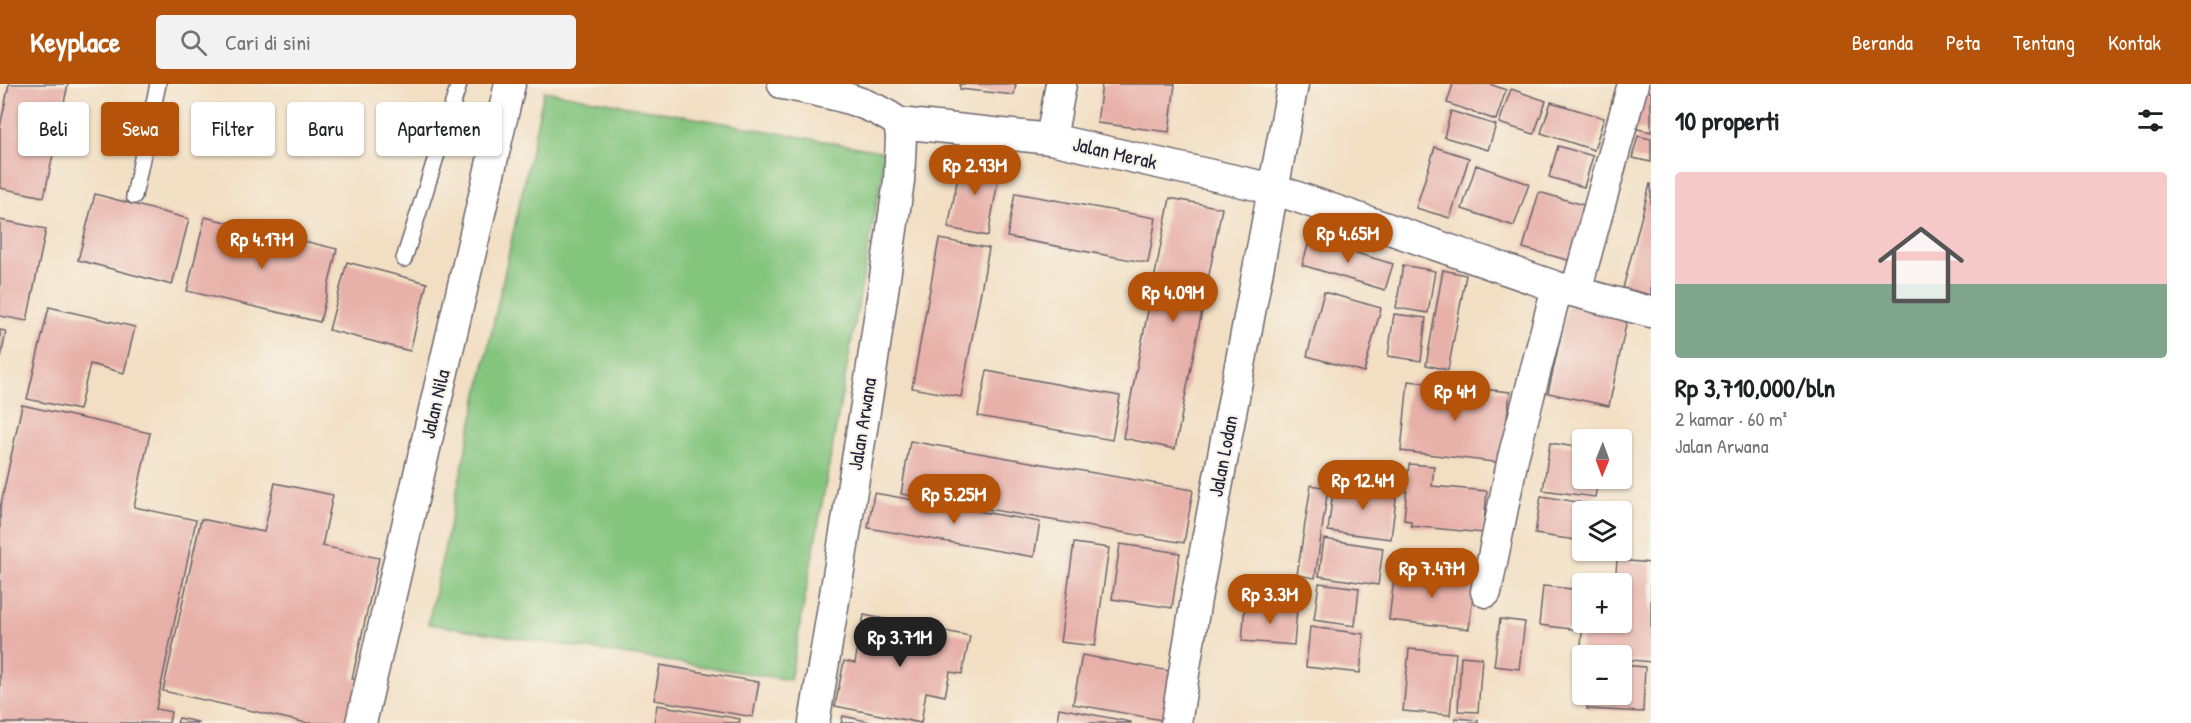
<!DOCTYPE html>
<html lang="id">
<head>
<meta charset="utf-8">
<style>
  body { margin:0; font-family:"Patrick Hand",sans-serif; background:#f2f2f2; color:#202124; height:100vh; display:flex; flex-direction:column; font-size:22px; white-space:nowrap }
  * { box-sizing:border-box; margin:0 }
  p { font-size:20px; color:#757577 }
  .icon { flex:none; width:33px; height:33px; fill:none; stroke:currentColor; stroke-width:2; stroke-linecap:round; stroke-linejoin:round }
  .map { position:relative; flex:1; overflow:hidden }
  .details { display:flex; flex-direction:column; background:#fff; width:540px }
  .details>* { flex:none }
  .top-card { position:absolute; left:18px; top:18px; width:570px; height:54px; display:flex; gap:12px }
  .needle { width:39px; rotate:181deg }
  .controls { position:absolute; left:1572px; top:345px; display:grid; gap:12px }
  .controls a { display:grid; place-items:center; width:60px; height:60px; border-radius:6px; background:#fff; box-shadow:0 2px 4px #0004; font-size:30px }
  .price { position:absolute; translate:-50% -51px; padding:0 14px; border-radius:21px; background:#b45309; color:#fff; font-size:20px; line-height:39px; filter:drop-shadow(0 2px 3px #0008) }
  .price::after { content:''; position:absolute; left:50%; top:36px; width:18px; height:14px; margin-left:-9px; background:inherit; clip-path:polygon(0 0,100% 0,50% 100%) }
  .price.on { background:#222; color:#fff }
  ul { padding:0; list-style:none }
  li { display:grid; align-content:center; gap:12px; height:318px; padding:0 24px }
  li span { display:grid; place-items:center; height:186px; border-radius:6px; color:#555 }
  li>.icon { margin-inline-start:auto }
  span .icon { width:108px; height:108px; fill:#fffc; stroke-width:1 }
  li b { font-size:26px }
  h2 { display:flex; justify-content:space-between; align-items:center; height:72px; padding:0 24px; font-size:26px }
  .chip { padding:0 21px; border-radius:6px; background:#fff; box-shadow:0 2px 4px #0004; font-size:21px; line-height:54px }
  .chip.on { background:#b45309; color:#fff }
  header { display:flex; align-items:center; gap:36px; box-sizing:border-box; height:84px; padding:0 30px; background:#b45309; color:#fff }
  header strong { font-size:28px }
  nav { display:flex; gap:33px; margin-inline-start:auto; font-size:21px }
  .search { width:420px; height:54px; background:#f2f2f2; display:flex; align-items:center; gap:15px; box-sizing:border-box; padding:0 21px; border-radius:6px; color:#757577; font-size:22px }
  main { display:flex; flex:1; min-height:0 }
  .map>svg:first-child { display:block }
  .green { fill:#84c57e; stroke:#53745c; stroke-width:1.5 }
  .building { fill:#e7b0a9 }
  .lines { fill:none; stroke-linecap:round; stroke-linejoin:round }
  .lane-casing { stroke:#6b646b; stroke-width:18 }
  .street-casing { stroke:#6b646b; stroke-width:33 }
  .lane { stroke:#fff; stroke-width:15 }
  .street { stroke:#fff; stroke-width:30 }
  .labels { text-anchor:middle; stroke-width:4.5; stroke-linejoin:round; paint-order:stroke }
  .street-label { font-size:20px; fill:#22223b; stroke:#f7f3e8 }
</style>
</head>
<body>
<header>
<strong>Keyplace</strong>
<div class="search"><svg class="icon" aria-label="search" viewBox="0 0 24 24"><circle cx="10" cy="10" r="6"/><path d="M15 15l6 6"/></svg>Cari di sini</div>
<nav><a>Beranda</a><a>Peta</a><a>Tentang</a><a>Kontak</a></nav>
</header>
<main>
<div class="map">
<svg width="1651" height="639" viewBox="0 0 1651 639">
  <rect width="100%" height="100%" fill="#f7f3e8"/>
  <filter id="ink" filterUnits="userSpaceOnUse"><feTurbulence type="fractalNoise" baseFrequency=".0167" numOctaves="2"/><feDisplacementMap in="SourceGraphic" scale="12" xChannelSelector="R" yChannelSelector="G"/><feConvolveMatrix kernelMatrix="1 2 1 2 8 2 1 2 1" color-interpolation-filters="sRGB"/></filter>
  <filter id="wash" filterUnits="userSpaceOnUse"><feTurbulence type="fractalNoise" baseFrequency=".008" numOctaves="4" result="noise"/><feDisplacementMap in="SourceGraphic" scale="24" xChannelSelector="R" yChannelSelector="G"/><feGaussianBlur stdDeviation="1.35" result="paint"/><feColorMatrix in="noise" values="0 0 0 0 0 0 0 0 0 0 0 0 0 0 0 0 0 1.4 0 .05"/><feComposite in="paint" operator="in"/></filter>
  <g filter="url(#wash)">
    <rect width="100%" height="100%" fill="#f2dfc3"/>
    <path class="green" d="M544,7l342,61 -96,528 -362,-56z"/>
    <g id="blocks">
      <path class="building" d="M9,0h59l-24,113 -44,-9v-61z
        M960,0h56l-2,11 -54,-6z
        M1102,0h73l-6,48 -72,-9z
        M1453,0h37l16,6 -10,30 -49,-17z
        M1511,5l35,12 -12,33 -35,-11z
        M1642,6l9,2v40l-18,-4z
        M1551,18l53,16 -10,32 -53,-17z
        M1451,27l45,14 -8,25 -44,-13z
        M1638,52l13,3v23l-19,-4z
        M1558,62l35,10 -9,31 -35,-10z
        M1435,63l34,11 -19,60 -34,-10z
        M962,72l39,8 -13,72 -40,-8z
        M1476,81l53,19 -15,42 -52,-17z
        M1650,100h1v111l-28,-7z
        M1539,108l55,16 -15,55 -56,-15z
        M1015,109l141,25 -8,45 -141,-26z
        M95,110l94,25 -17,66 -94,-25z
        M1170,114l52,10 -47,241 -52,-11z
        M205,133l132,32 -17,73 -133,-31z
        M0,136l46,9 -19,92 -27,-5z
        M939,155l50,9 -28,149 -49,-9z
        M1310,155l83,25 -8,26 -83,-25z
        M347,178l80,21 -17,68 -81,-21z
        M1403,181l32,6 -7,42 -32,-5z
        M1443,186l23,5 -18,95 -22,-5z
        M1324,208l57,16 -17,64 -57,-16z
        M1568,219l60,12 -19,91 -61,-13z
        M49,223l86,20 -11,46 -34,-9 -11,46 -52,-11z
        M1394,230l32,4 -5,43 -33,-5z
        M0,246l6,1 -5,27h-1z
        M987,287l133,25 -8,44 -134,-24z
        M1408,297l102,11 -8,71 -101,-12z
        M22,321l128,28 -16,74 62,13 -40,189 15,3 -2,11h-169v-215z
        M910,357l283,49 -9,53 -283,-49z
        M1550,359l32,5v30h16l-3,19 -52,-7z
        M1409,380l25,2 -2,20 55,5 -4,42 -72,-7v-5l-7,-1z
        M275,399l58,12 -11,51 57,12 -27,121 13,2 -9,42h-49l-144,-32 38,-172 63,13z
        M1334,399l63,8 -6,48 -63,-8z
        M1311,401l17,3 -13,90 -18,-3z
        M874,409l166,29 -6,35 -166,-29z
        M1541,412l55,9 -1,7h-13v29l-47,-7z
        M1324,455l59,9 -5,37 -59,-9z
        M1074,459l35,5 -14,98 -35,-4z
        M1120,460l60,9 -8,55 -60,-9z
        M1617,476l34,3v99l-29,-3v-3h-40v13h-3l4,-47h39v-38h-7z
        M1395,485l80,9 -6,51 -80,-9z
        M1319,499l40,5 -4,38 -41,-6z
        M1543,502l39,4 -3,40 -40,-5z
        M1245,521l52,4 -3,36 -52,-4z
        M864,531l106,21 -8,38 -12,-2 -5,24 -19,-4 -5,31 -86,-17 9,-45 11,2z
        M1500,535l25,3 -6,47 -25,-3z
        M1310,543l54,7 -4,39 -54,-6z
        M1409,565l47,4 -6,62 -47,-4z
        M1082,571l93,17 -8,49 -94,-17z
        M1461,572l21,2 -4,54 -20,-1z
        M660,581l99,17 -6,35 -99,-17z
        M1622,581l23,2 -2,45 -56,-3 1,-15h34z
        M657,621l83,14 -1,4h-85z
        M1059,624l72,14v1h-74z
        M843,632l28,6v1h-30z
        M179,634l19,4v1h-21z
        M1455,634l23,2v3h-23z"/>
    </g>
  </g>
  <g filter="url(#ink)">
    <use href="#blocks" fill-opacity="0" stroke="#6b646b" stroke-width="1.5"/>
    <g class="lines">
      <g class="lane-casing">
        <path id="lane" d="M134,112l24,-112
          M404,175l55,-175"/>
      </g>
      <g class="street-casing">
        <path id="street" d="M783,0c40,8 82,14 116,39l152,16 223,50 283,98 94,25
          M1051,55l10,-55
          M1576,207l57,-207
          M1486,508l27,-134 44,-171
          M361,639l149,-639
          M814,639l56,-343 29,-199 2,-44 -2,-14
          M1176,639l20,-124 97,-515"/>
      </g>
      <use href="#lane" class="lane"/>
      <use href="#street" class="street"/>
    </g>
  </g>
  <g class="labels">
    <g class="street-label">
      <text transform="translate(1115 69) rotate(13)" y="7">Jalan Merak</text>
      <text transform="translate(435 320) rotate(-77)" y="7">Jalan Nila</text>
      <text transform="translate(862 340) rotate(-81)" y="7">Jalan Arwana</text>
      <text transform="translate(1223 372) rotate(-79)" y="7">Jalan Lodan</text>
    </g>
  </g>
</svg>
<div class="controls">
<a><svg class="needle" viewBox="-14 -14 28 28"><path d="M0-13l5 13h-10z" fill="#e53935"/><path d="M0 13l5-13h-10z" fill="#757577"/></svg></a>
<a><svg class="icon" aria-label="layers" viewBox="0 0 24 24"><path d="M12 4l9 5-9 5-9-5zM3 14l9 5 9-5"/></svg></a>
<a>+</a>
<a>−</a>
</div>
<b class="price" style="left:975px;top:112px">Rp 2.93M</b>
<b class="price" style="left:1348px;top:180px">Rp 4.65M</b>
<b class="price" style="left:262px;top:186px">Rp 4.17M</b>
<b class="price" style="left:1173px;top:239px">Rp 4.09M</b>
<b class="price" style="left:1455px;top:338px">Rp 4M</b>
<b class="price" style="left:1363px;top:427px">Rp 12.4M</b>
<b class="price" style="left:954px;top:441px">Rp 5.25M</b>
<b class="price" style="left:1432px;top:515px">Rp 7.47M</b>
<b class="price" style="left:1270px;top:541px">Rp 3.3M</b>
<b class="price on" style="left:900px;top:584px">Rp 3.71M</b>
<div class="top-card">
<a class="chip">Beli</a>
<a class="chip on">Sewa</a>
<a class="chip">Filter</a>
<a class="chip">Baru</a>
<a class="chip">Apartemen</a>
</div>
</div>
<section class="details">
<h2>10 properti<svg class="icon" aria-label="filters" viewBox="0 0 24 24"><path d="M4 7h16M4 17h16"/><circle cx="9" cy="7" r="2"/><circle cx="15" cy="17" r="2"/></svg></h2>
<ul>
<li><span style="background:linear-gradient(#f6c9c9 60%,#7fa58c 0)"><svg class="icon" aria-label="home" viewBox="0 0 24 24"><path d="M3 11l9-7 9 7M6 9v11h12V9"/></svg></span><div><b>Rp 3,710,000/bln</b><p>2 kamar · 60 m²</p><p>Jalan Arwana</p></div></li>
</ul>
</section>
</main>
</body>
</html>
